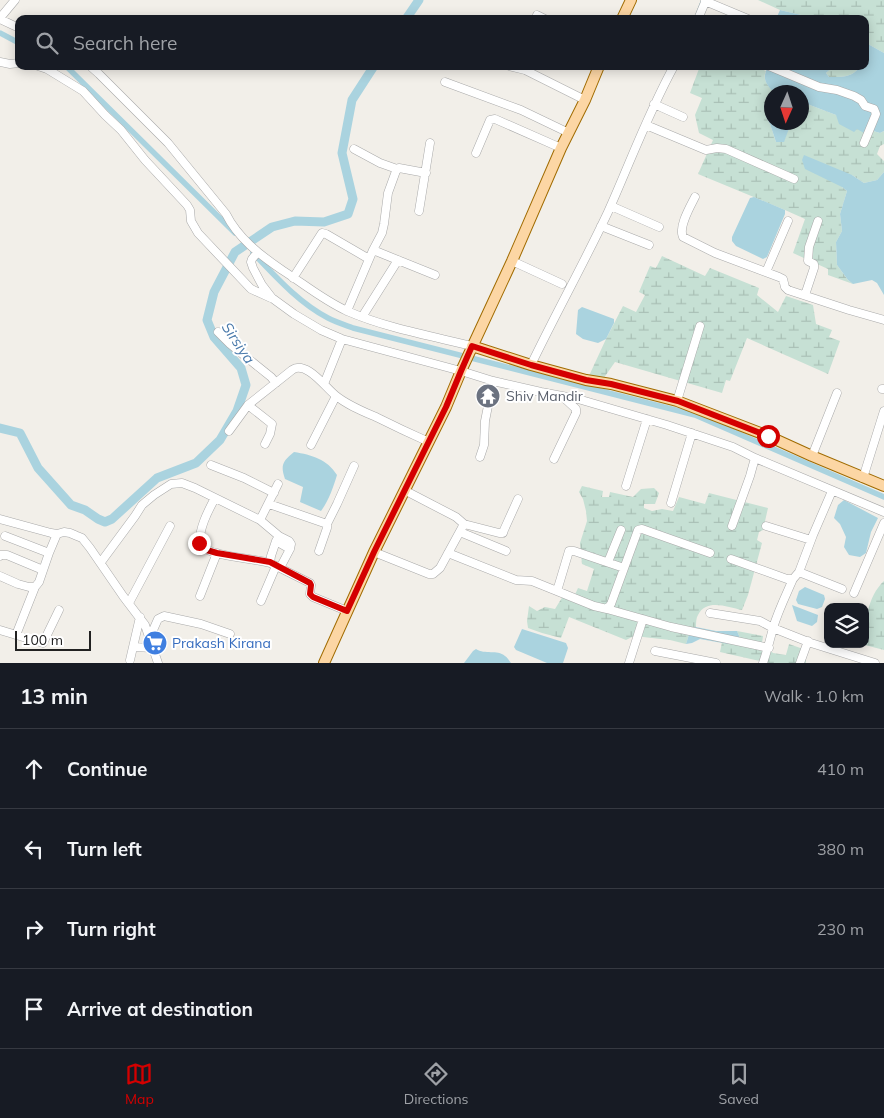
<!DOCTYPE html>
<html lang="en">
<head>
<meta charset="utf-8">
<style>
	:root { --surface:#171b24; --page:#20242c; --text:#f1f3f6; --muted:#9ea1a6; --line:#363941; --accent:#d40000 }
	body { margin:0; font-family:Mulish,sans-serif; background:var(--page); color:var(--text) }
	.controls { position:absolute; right:15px; bottom:15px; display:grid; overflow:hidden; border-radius:10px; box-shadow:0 2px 12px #0003 }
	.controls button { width:45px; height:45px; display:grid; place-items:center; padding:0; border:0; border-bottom:1px solid var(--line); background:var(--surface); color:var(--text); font:25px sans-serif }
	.compass { position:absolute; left:764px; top:85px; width:45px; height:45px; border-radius:50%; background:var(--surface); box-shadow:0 2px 12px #0003; rotate:183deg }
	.scale { position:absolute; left:15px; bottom:12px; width:76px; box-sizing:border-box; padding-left:5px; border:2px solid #222; border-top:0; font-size:14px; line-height:18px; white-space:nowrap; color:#222; -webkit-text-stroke:4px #fff; paint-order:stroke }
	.stop { position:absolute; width:15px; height:15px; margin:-11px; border:4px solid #d40000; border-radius:50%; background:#fff }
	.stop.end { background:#d40000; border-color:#fff; box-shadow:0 1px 5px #0008 }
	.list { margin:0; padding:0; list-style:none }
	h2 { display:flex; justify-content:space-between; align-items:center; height:65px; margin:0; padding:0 20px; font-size:21px }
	h2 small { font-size:16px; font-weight:400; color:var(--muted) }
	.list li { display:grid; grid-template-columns:32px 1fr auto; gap:15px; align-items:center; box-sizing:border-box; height:80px; padding:0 20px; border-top:1px solid var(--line) }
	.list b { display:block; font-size:19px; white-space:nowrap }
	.list em { font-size:16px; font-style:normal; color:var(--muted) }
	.icon { flex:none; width:28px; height:28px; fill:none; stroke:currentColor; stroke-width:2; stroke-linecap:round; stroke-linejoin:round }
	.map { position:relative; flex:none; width:884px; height:663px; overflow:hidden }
	.search { position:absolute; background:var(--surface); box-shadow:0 2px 12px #0003; left:15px; right:15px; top:15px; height:55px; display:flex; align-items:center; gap:12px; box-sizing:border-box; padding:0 18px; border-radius:10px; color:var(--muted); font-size:19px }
	.sheet { height:385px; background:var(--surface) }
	nav { display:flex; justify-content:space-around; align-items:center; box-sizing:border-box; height:70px; border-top:1px solid var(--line); background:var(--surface); font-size:14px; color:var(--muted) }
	nav a { display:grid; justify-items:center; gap:2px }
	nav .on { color:var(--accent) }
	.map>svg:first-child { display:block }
</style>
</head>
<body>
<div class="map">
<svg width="884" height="663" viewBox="0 0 884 663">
	<defs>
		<pattern id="wetland-marsh" width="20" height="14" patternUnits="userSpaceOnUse" patternTransform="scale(1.25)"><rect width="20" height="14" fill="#c6e0d4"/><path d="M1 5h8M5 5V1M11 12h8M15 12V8" fill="none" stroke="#aac0b6"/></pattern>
	</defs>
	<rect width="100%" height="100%" fill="#f2efe9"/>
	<!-- wetland -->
	<path fill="url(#wetland-marsh)" d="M 758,0 L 884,0 L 884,53 L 868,44 L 865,46 L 865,19 L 812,19 L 801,15 L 780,10 Z
		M 700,66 L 755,66 L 766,71 C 762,80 768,85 773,92 L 772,92 L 771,98 L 766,117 L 770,124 L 776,142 L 790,127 L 791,123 L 802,122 L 802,102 L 836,115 L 857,129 L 870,130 L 880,133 L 884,131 L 884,144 L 880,146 L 877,154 L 884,161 L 884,172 L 877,180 L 864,183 L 852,175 L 842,187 L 847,191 L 840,214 L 842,231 L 836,242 L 837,265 L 848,280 L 853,284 L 828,275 L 828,269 L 793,253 L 805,219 L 785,210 L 698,174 L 713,140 L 699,133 L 695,115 L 702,98 L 690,93 Z
		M 834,66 L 860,66 C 853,78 841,77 829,77 L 826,73 Z
		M 662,256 L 705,276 L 710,268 L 759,288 L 757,295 L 778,312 L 786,296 L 813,305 L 816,324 L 832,330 L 829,337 L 840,341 L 828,374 L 747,338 L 730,381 L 726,380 L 722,393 L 615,362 L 601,382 L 588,378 L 606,339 L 623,306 L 636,312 L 645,295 L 639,292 L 650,266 L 656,268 Z
		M 582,486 L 603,491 L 602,497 L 609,497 L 610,492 L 633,497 L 641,489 L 654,488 L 659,493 L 655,504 L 644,504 L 644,508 L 652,511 L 662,509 L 673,511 L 679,497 L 705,504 L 709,493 L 768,508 L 763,530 L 759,532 L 757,540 L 762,543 L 748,595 L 742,610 C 728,607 706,598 698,615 C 696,618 696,623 696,627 L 691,628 L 686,644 L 670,640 L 634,636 L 626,640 L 569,617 L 561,638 L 542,633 L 528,628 L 527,621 L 529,606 L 537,611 L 545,607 L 555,609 L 563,596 L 573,599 L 578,588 L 587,591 L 594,569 L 582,564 L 580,543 L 587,521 L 586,511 L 583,499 L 579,492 Z
		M 884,581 L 884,650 L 861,644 L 865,644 C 865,622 867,597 884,581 Z
		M 737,631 L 763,636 L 762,643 L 773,653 L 786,655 L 789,644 L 806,650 L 806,663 L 769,663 L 720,652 L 722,642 L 728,644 L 740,638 Z"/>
	<!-- water -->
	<path fill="#aad3df" d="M 780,10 L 801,15 L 812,19 L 776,19 Z
		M 868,44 L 884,53 L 884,131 L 880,133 L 870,130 L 864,133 L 857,129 L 854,132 L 839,124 L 836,115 L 802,102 L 802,92 L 773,92 C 765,82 762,79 768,66 L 834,66 L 826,73 L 829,77 C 841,77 853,78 860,66 L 865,66 L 865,46 Z
		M 771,98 L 772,122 L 791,123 L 784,142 L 776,142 L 770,124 L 766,117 Z
		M 804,155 L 852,175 L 864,183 L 877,180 L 884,172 L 884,295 L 877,283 L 872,280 L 853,284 L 848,280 L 837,265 L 836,242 L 842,231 L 840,214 L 847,191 L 842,187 L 805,169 L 802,160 Z
		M 754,197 L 785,210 L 785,214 L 767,257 L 763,259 L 736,246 L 732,241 L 732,237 L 750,198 Z
		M 582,307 L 614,319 L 614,323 L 606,339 L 598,343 L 583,339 L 576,334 L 578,310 Z
		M 294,452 C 312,455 327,459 337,475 C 333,488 329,500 321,511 L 300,502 L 303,487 L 285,479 C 280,465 283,461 294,452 Z
		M 844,500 L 878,518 L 871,532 L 866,553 L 860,557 L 849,555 L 844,547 L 846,537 L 840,524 L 834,518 L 838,505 Z
		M 805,587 L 824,595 L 825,599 L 822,607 L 817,609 L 798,604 L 796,600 L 799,591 Z
		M 792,605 L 818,615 L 817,622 L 812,626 L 797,621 Z
		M 696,627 L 716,631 L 737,631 L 740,638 L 728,644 L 700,639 L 692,643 L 686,644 L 691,628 Z
		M 522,629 L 566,643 L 568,648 L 563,663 L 547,663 L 516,650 L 514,647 Z
		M 476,649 C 485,655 497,649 505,656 C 508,658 509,661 511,663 L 464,663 L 473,651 Z"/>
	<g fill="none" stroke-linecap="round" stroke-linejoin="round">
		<!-- stream -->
		<path stroke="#aad3df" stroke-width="1" d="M 694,19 L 701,1"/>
		<!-- canal -->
		<path stroke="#aad3df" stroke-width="5.5" d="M 0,33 L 19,43
			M 66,66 L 235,233
			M 253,253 C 275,276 299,303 328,318 C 336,322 345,325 353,328 L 695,415 L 884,497"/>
		<!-- river -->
		<path stroke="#aad3df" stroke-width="9" d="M 406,19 L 419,0
			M 0,428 L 20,433 L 38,468 L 71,505 L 85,510 L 98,519 L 105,522 L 112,519 L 157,478 L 196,463 L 220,440 L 237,411 L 246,385 L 241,368 L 214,337 L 207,320 L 214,292 L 235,252 L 272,227 L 295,221 L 324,222 L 348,214 L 353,199 L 342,153 L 352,100 L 374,66"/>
		<defs>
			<path id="minor" d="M 705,1 L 748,19
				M 537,15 L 545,19
				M 0,18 L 15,0
				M 0,19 L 19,28
				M 698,19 L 706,0
				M 0,62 L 10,64 L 19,63
				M 38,66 L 47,69 L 83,91 L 105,115 L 121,130 L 145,160 L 187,205 L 190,210 L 191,221 L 198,233 L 251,289 L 271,298
				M 90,66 L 99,74 L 168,143 L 226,214 C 238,238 260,255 282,270 C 304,284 323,300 347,311 C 386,328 431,336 472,346
				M 509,66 L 525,70 L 585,100
				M 769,66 L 819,87 L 837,90 L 854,96 L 861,100 L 865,106 L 874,109 L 876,114 L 864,143
				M 445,82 L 521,110 L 569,133
				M 654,104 L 683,117
				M 646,125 L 706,150 L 717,148 L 726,149 L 794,179
				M 354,149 L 380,163 L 397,169
				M 476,153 L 490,120 L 495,119 L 561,148
				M 695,197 C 690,207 678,227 683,237 L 715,253 L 779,277 L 783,279 L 785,287 L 788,290 L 849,310 L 884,320
				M 611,206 L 659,227
				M 419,211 L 430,143
				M 601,226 L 649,245
				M 373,250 L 435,275
				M 257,253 L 252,259 L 251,262 L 253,268 L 262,285 L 272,298 L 294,314 L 321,330 L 342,339 L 461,371 L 493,381 L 541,392 L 578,399 L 667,425 L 733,447 L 755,458 L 884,512
				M 512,261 L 562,284
				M 766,272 L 788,221
				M 293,278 L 322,233 L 326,234 L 369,259
				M 805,295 L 814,268 L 814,264 L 808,261 L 809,247 L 818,221
				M 347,311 L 373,250 L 382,233 L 384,224 L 388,193 L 396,171 L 399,168 L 426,173
				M 362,317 L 398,260
				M 218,332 L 230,344 L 271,377 L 276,383
				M 531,365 C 556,313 584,263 608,212 C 630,163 648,113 674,66
				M 324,384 L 342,339
				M 882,389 L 884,389
				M 677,401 L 700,326
				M 248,405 L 272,424 L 270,434 L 265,444
				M 229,431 L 248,405 L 292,370 C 306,360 325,387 335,395 C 347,405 362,411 376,417 C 394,426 411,434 429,442
				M 311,445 L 336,396
				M 812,456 L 837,393
				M 480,457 L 484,445 L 485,421 L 493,381
				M 554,459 L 576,413 L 576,409 L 563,397
				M 211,465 L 244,478 L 274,493
				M 863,478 L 884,411
				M 626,486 L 647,419
				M 404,490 L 456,517 L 464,524 L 499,533 L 503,533 L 504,530 L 518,499
				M 215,498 C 208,511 198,530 200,545 C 211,557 253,558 270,563
				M 671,503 L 692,433
				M 269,504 L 327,524 L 327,528 L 319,551
				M 0,519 L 51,533 L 57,534
				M 260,520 L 278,484
				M 327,524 L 337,504 L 354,466
				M 732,526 L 750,476 L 755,458
				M 766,526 L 811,540
				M 460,532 L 506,551
				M 5,536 L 49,553
				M 279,536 L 289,541 L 291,544 L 290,549 L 280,568
				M 374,552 L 429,574 L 433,574 L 440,568 L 464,524
				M 448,553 L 516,580 L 532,581 L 594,606 L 607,609 L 611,604 L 638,530 L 642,529 L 710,553
				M 0,556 L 1,555 L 7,555 L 43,570
				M 731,559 L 787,579 L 793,579 L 799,572 L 813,535 L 832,491
				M 101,562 L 135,516 L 142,505 L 154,495 L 171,484 L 182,483 L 195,488 L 260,520 L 279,536 L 276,541 L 290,549
				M 608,562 L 621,530
				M 276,566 L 310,583 L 311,585 L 310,594 L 313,597 L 347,611
				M 799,572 L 842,589
				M 0,576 L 18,584 L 29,587 L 35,587 L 39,582 L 49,553 L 57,534 L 64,532 L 70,533 L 77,536 L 82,538 L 90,548 L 123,596 L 145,625 L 158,663
				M 557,591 L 569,551 L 574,551 L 624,568
				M 854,593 L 884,523
				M 200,596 L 217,553
				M 261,601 L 276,566 L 270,563 L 271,556 L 276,541
				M 129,603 L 170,526
				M 607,609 L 671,627 L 769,648
				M 710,613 L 760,621 L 773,628 L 811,643 L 875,663
				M 0,630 L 43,643 L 59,610
				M 16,635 L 35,587
				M 150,637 L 158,619 L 164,616 L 201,624 L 230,634
				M 133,647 L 154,648
				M 655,651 L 716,663
				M 130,660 L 140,617
				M 629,663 L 643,619
				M 763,663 C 767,651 770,640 773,628 C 778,611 786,595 793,579
				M 800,663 L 808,641"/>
			<path id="major" d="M 622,19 L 631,0
				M 472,346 L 531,365 L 586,380 L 611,384 L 677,401 L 768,436 L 812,456 L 884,486
				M 324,663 L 374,552 L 446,407 L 461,371 L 512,261 L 561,148 L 585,100 L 599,66"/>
		</defs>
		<!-- minor casing -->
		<use href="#minor" stroke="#a9a9a9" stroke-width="9"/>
		<!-- major casing -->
		<use href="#major" stroke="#a06b00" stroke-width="12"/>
		<!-- minor -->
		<use href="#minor" stroke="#fff" stroke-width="8"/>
		<!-- major -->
		<use href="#major" stroke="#fcd6a4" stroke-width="10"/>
	</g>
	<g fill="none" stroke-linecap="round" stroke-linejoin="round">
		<!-- route -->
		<path stroke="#d40000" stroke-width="6" d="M 199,543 L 200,545 L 203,549 L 217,553 L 270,562 L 310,583 L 311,585 L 310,594 L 313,597 L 347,611 L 374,552 L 446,407 L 461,371 L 472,346 L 531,365 L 586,380 L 611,384 L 678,401 L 768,436"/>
	</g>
	<!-- icons -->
	<defs>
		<symbol id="temple-disc" viewBox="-11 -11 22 22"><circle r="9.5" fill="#6b7280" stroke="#fff"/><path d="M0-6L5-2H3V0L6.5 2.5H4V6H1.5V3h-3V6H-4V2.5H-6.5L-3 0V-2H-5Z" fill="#fff"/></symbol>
		<symbol id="supermarket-disc" viewBox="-11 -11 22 22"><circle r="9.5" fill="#3f7fe0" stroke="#fff"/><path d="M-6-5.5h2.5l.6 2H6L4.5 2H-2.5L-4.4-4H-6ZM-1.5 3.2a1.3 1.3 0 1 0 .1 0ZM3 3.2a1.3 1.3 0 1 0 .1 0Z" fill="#fff"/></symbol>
	</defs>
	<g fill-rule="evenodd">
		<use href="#temple-disc" x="474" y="382" width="28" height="28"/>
		<use href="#supermarket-disc" x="141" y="629" width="28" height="28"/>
	</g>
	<g text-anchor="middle" stroke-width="4" stroke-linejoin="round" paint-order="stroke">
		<!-- worship labels -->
		<g font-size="14" fill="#5b616d" stroke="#fff" text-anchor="start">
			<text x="506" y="401">Shiv Mandir</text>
		</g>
		<!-- shop labels -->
		<g font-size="14" fill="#366cbe" stroke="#fff" text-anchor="start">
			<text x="172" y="648">Prakash Kirana</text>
		</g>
		<!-- water labels -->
		<g font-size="15" font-style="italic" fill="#4a7aab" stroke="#fff">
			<text transform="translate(238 343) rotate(56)" y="5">Sirsiya</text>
		</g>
	</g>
</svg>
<div class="controls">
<button><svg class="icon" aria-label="layers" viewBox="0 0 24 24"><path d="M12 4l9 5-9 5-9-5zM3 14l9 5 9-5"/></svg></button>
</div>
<svg class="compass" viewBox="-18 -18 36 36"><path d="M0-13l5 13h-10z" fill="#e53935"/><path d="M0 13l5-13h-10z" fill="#9ea1a6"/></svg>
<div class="scale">100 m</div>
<div class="stop" style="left:768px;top:436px"></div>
<div class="stop end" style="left:199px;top:543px"></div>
<div class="search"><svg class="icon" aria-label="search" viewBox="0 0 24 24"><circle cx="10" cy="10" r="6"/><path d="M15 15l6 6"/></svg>Search here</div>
</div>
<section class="sheet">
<h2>13 min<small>Walk · 1.0 km</small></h2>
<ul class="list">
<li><svg class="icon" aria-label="ahead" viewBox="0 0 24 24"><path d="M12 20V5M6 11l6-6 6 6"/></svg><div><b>Continue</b></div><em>410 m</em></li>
<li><svg class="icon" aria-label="left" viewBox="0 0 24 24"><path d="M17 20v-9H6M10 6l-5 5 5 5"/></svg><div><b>Turn left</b></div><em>380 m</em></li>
<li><svg class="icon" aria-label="right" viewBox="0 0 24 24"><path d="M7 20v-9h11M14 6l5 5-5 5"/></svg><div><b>Turn right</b></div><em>230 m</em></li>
<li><svg class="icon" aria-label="arrive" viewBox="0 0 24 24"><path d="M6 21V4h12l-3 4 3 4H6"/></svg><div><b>Arrive at destination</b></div></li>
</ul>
</section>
<nav>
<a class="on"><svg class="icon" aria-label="map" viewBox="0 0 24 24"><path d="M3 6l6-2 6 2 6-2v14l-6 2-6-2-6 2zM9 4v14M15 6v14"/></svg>Map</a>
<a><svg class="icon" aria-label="directions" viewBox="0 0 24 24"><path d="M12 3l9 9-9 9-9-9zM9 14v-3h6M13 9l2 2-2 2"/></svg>Directions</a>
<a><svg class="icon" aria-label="saved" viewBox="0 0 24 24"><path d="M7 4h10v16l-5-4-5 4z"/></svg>Saved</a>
</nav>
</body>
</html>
